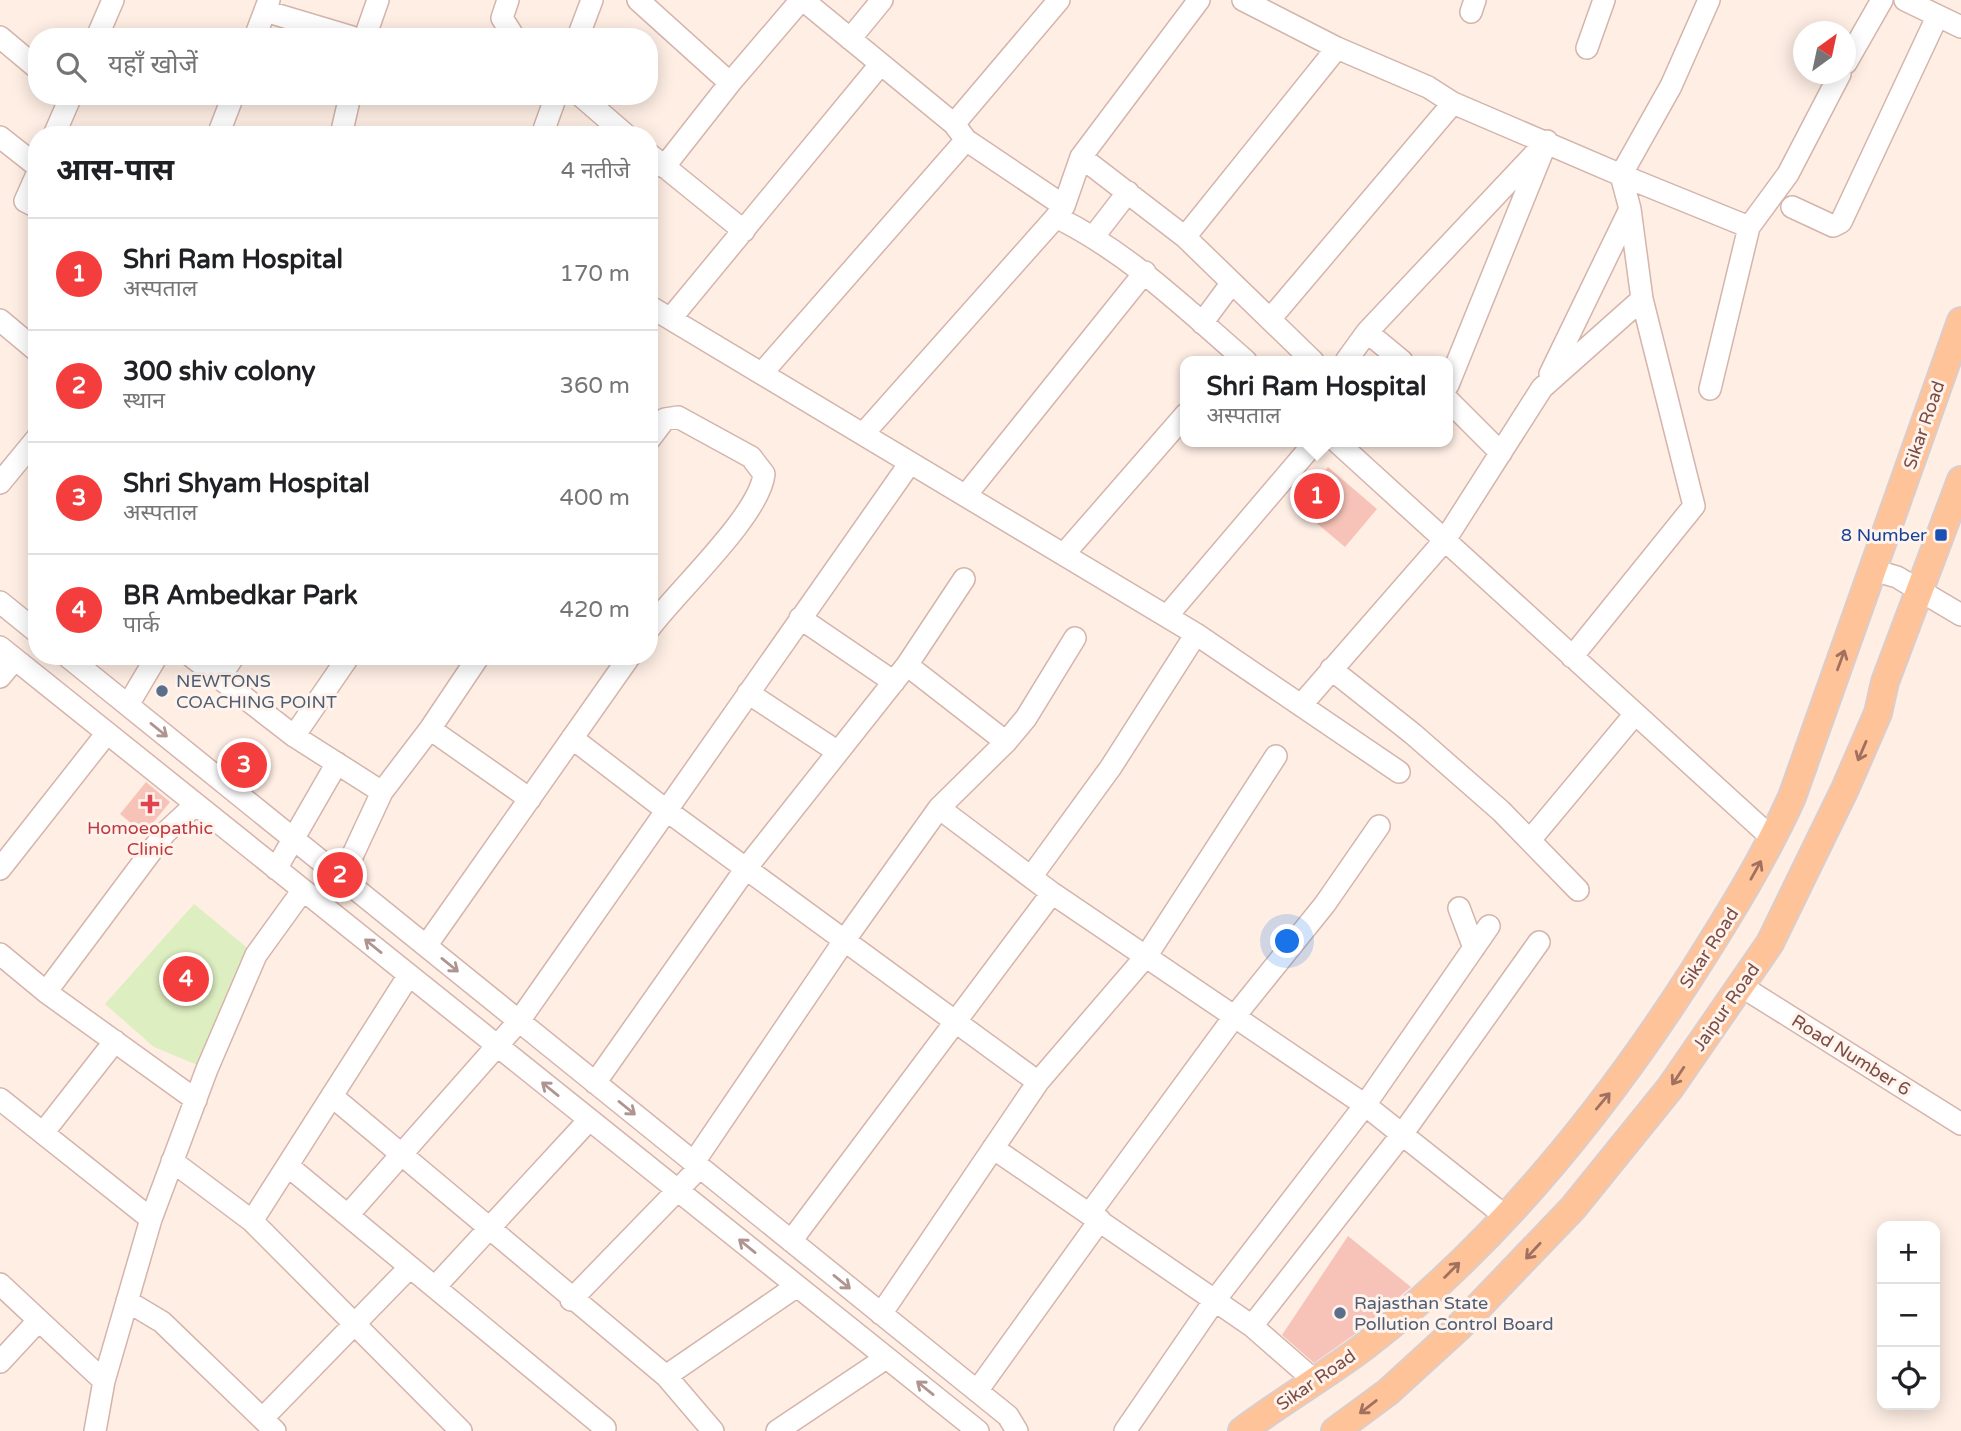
<!DOCTYPE html>
<html lang="hi">
<head>
<meta charset="utf-8">
<style>
	:root { --surface:#fff; --page:#f6f6f6; --text:#202124; --muted:#757577; --line:#e0e0e0; --accent:#f43d3d }
	body { margin:0; font-family:"Varela Round","Noto Sans Devanagari",sans-serif; background:var(--page); color:var(--text) }
	.controls { position:absolute; right:21px; bottom:21px; display:grid; overflow:hidden; border-radius:14px; box-shadow:0 4px 18px #0003 }
	.controls button { width:63px; height:63px; display:grid; place-items:center; padding:0; border:0; border-bottom:2px solid var(--line); background:var(--surface); color:var(--text); font:35px sans-serif }
	.compass { position:absolute; left:1793px; top:21px; width:63px; height:63px; border-radius:50%; background:var(--surface); box-shadow:0 4px 18px #0003; rotate:33deg }
	.you { position:absolute; left:1288px; top:942px; width:24px; height:24px; margin:-18px; border:5px solid #fff; border-radius:50%; background:#1a73e8; box-shadow:0 0 0 10px #1a73e833 }
	.badge { display:grid; place-items:center; width:46px; height:46px; border-radius:50%; background:var(--accent); color:#fff; font-size:23px; font-weight:700 }
	.pin { position:absolute; translate:-50% -50%; border:4px solid #fff; box-shadow:0 2px 7px #0006 }
	.popup { position:absolute; left:1180px; top:356px; width:273px; height:91px; box-sizing:border-box; display:grid; place-content:center; border-radius:14px; background:var(--surface); filter:drop-shadow(0 2px 5px #0005); font-size:23px; white-space:nowrap; color:var(--muted) }
	.popup b { font-size:26px; color:var(--text) }
	.popup::after { content:''; position:absolute; left:50%; top:100%; margin-left:-14px; border:14px solid transparent; border-top-color:var(--surface) }
	.list { margin:0; padding:0; list-style:none }
	h2 { display:flex; justify-content:space-between; align-items:center; height:91px; margin:0; padding:0 28px; font-size:30px }
	h2 small { font-size:23px; font-weight:400; color:var(--muted) }
	.list li { display:grid; grid-template-columns:46px 1fr auto; gap:21px; align-items:center; box-sizing:border-box; height:112px; padding:0 28px; border-top:2px solid var(--line) }
	.list b { display:block; font-size:26px; white-space:nowrap }
	.list p { margin:0; font-size:23px; white-space:nowrap; color:var(--muted) }
	.list em { font-size:23px; font-style:normal; color:var(--muted) }
	.icon { flex:none; width:38px; height:38px; fill:none; stroke:currentColor; stroke-width:2; stroke-linecap:round; stroke-linejoin:round }
	.map { position:relative; flex:none; width:1961px; height:1431px; overflow:hidden }
	.search { position:absolute; background:var(--surface); box-shadow:0 4px 18px #0003; left:28px; top:28px; width:630px; height:77px; display:flex; align-items:center; gap:18px; box-sizing:border-box; padding:0 24px; border-radius:28px; color:var(--muted); font-size:26px }
	.panel { position:absolute; background:var(--surface); box-shadow:0 4px 18px #0003; left:28px; top:126px; width:630px; height:539px; border-radius:28px }
	.map>svg:first-child { display:block }
</style>
</head>
<body>
<div class="map">
<svg width="1961" height="1431" viewBox="0 0 1961 1431">
	<rect width="100%" height="100%" fill="#feeee4"/>
	<!-- green -->
	<path fill="#ddeec0" d="M 194,904 L 256,955 L 207,1069 L 154,1047 L 105,1004 Z"/>
	<!-- building -->
	<path fill="#f7c3b8" d="M 1328,467 L 1377,509 L 1345,547 L 1307,515 L 1312,509 L 1301,499 Z
		M 146,782 L 170,802 L 144,834 L 120,814 Z
		M 1348,1236 L 1411,1287 L 1355,1334 L 1314,1363 L 1282,1335 Z"/>
	<g fill="none" stroke-linecap="round" stroke-linejoin="round">
		<defs>
			<path id="minor" d="M 508,0 L 502,18 L 514,37
				M 638,0 L 730,83
				M 803,0 L 954,124 L 966,140 L 1064,206 L 1056,217 C 1129,253 1185,308 1246,361
				M 1243,0 L 1337,48 L 1428,87 L 1453,103 L 1621,175 L 1630,209 L 1642,299 L 1694,506 L 1572,657
				M 1709,0 L 1671,86 L 1621,175 L 1749,227
				M 1905,0 L 1961,27
				M 265,11 L 352,37
				M 1471,12 L 1475,0
				M 0,37 L 37,68
				M 97,37 L 113,0
				M 255,37 L 269,0
				M 365,37 L 378,0
				M 578,37 L 592,0
				M 850,39 L 882,0
				M 1587,48 L 1604,0
				M 1846,63 L 1882,0
				M 581,96 L 626,135
				M 954,124 L 1059,0
				M 54,135 L 71,96
				M 218,135 L 233,96
				M 341,135 L 350,96
				M 542,135 L 556,96
				M 0,137 L 37,166
				M 649,154 L 744,231
				M 1081,157 L 1185,237 L 1313,361
				M 664,167 L 730,83 L 801,0
				M 37,174 L 25,201 L 37,207
				M 1064,206 L 1081,157 L 1199,0
				M 1792,207 L 1833,226 L 1841,222 L 1937,17
				M 1094,236 L 1128,192
				M 1185,237 L 1337,48
				M 649,306 L 1196,634 L 1399,772
				M 671,318 L 879,66
				M 1271,318 L 1453,103
				M 0,320 L 37,351
				M 1202,323 L 1231,284
				M 1367,332 L 1402,361
				M 1346,361 L 1367,332 L 1547,141
				M 762,373 L 966,140
				M 1550,374 L 1630,209
				M 1448,385 L 1542,153
				M 1710,389 L 1749,227 L 1788,174 L 1840,74
				M 1448,400 L 1501,453
				M 864,433 L 1056,217
				M 649,440 L 665,419 L 678,417 L 751,457 L 764,474 C 760,515 676,592 649,629
				M 1337,442 L 1773,839
				M 0,483 L 37,438
				M 966,495 L 1145,272
				M 1064,554 L 1186,414
				M 1873,570 L 1897,577 L 1961,615
				M 0,602 L 37,632
				M 1167,616 L 1315,442
				M 800,618 L 894,682
				M 0,647 L 978,1431
				M 67,656 L 1008,1416 L 1017,1431
				M 191,656 L 294,736 L 382,792
				M 907,665 L 1006,742
				M 1331,669 L 1413,734 L 1501,811 L 1578,890
				M 0,677 L 15,659
				M 219,678 L 234,656
				M 748,693 L 838,752
				M 1302,704 L 1445,540 L 1542,388 L 1642,299
				M 128,705 L 157,656
				M 430,729 L 530,799
				M 294,736 L 349,656
				M 572,738 L 666,810 L 1038,1082
				M 939,808 L 1052,893 L 1365,1105 L 1505,1216
				M 1530,840 L 1635,714
				M 0,869 L 107,733
				M 276,869 L 337,763
				M 1031,877 L 1111,767 L 1196,634
				M 342,878 L 382,792 L 430,729 L 479,656
				M 1459,908 L 1474,948
				M 426,946 L 630,656
				M 0,954 L 46,992 L 196,1100
				M 1741,986 L 1961,1124
				M 46,992 L 165,833 L 196,804
				M 595,1083 L 747,867 L 907,665 L 964,579
				M 333,1097 L 666,1376 L 713,1431
				M 0,1099 L 151,1219
				M 43,1133 L 115,1041
				M 993,1148 L 1252,1326 L 1315,1381
				M 172,1161 L 252,1221 L 461,1431
				M 694,1162 L 844,941 L 939,808 L 1006,742 L 1026,718 L 1075,638
				M 288,1166 L 605,1428
				M 1090,1213 L 1234,1017 L 1325,904 L 1379,826
				M 348,1215 L 519,1021 L 910,463
				M 252,1221 L 409,975
				M 791,1241 L 1052,893
				M 0,1284 L 104,1381
				M 435,1287 L 589,1120
				M 571,1300 L 700,1167
				M 127,1301 L 162,1322 L 275,1431
				M 881,1314 L 1038,1082 L 1147,955 L 1276,756
				M 1252,1326 L 1403,1133 L 1539,942
				M 0,1362 L 38,1321
				M 666,1376 L 797,1286
				M 977,1391 L 1100,1220
				M 263,1418 L 410,1267
				M 95,1431 L 104,1381 L 151,1219 L 207,1069 L 256,955 L 303,890
				M 777,1431 L 886,1358
				M 1125,1431 L 1215,1300 L 1365,1105 L 1489,926"/>
			<path id="major" d="M 1242,1431 C 1282,1401 1325,1376 1365,1346 C 1496,1245 1604,1111 1693,972 C 1729,915 1764,859 1792,797 L 1961,321
				M 1335,1431 L 1388,1392 L 1458,1328 L 1573,1208 L 1670,1088 L 1770,943 L 1845,789 L 1878,713 L 1885,682 L 1961,480"/>
		</defs>
		<!-- minor casing -->
		<use href="#minor" stroke="#d4b4ab" stroke-width="24"/>
		<!-- major casing -->
		<use href="#major" stroke="#dacdcb" stroke-width="30"/>
		<!-- minor -->
		<use href="#minor" stroke="#fff" stroke-width="21"/>
		<!-- major -->
		<use href="#major" stroke="#ffc39a" stroke-width="26"/>
	</g>
	<!-- one-way arrows -->
	<defs><path id="oneway-shaft" d="M-6 0H5M1.5-3L5.5 0L1.5 3" fill="none" stroke-width="1.6" stroke-linecap="round" stroke-linejoin="round" transform="scale(1.75)"/></defs>
	<g stroke="#a2705f">
		<use href="#oneway-shaft" transform="translate(1841 660) rotate(-70)"/>
		<use href="#oneway-shaft" transform="translate(1862 751) rotate(113)"/>
		<use href="#oneway-shaft" transform="translate(1756 870) rotate(-61)"/>
		<use href="#oneway-shaft" transform="translate(1678 1076) rotate(124)"/>
		<use href="#oneway-shaft" transform="translate(1603 1101) rotate(-50)"/>
		<use href="#oneway-shaft" transform="translate(1533 1251) rotate(133)"/>
		<use href="#oneway-shaft" transform="translate(1452 1270) rotate(-45)"/>
		<use href="#oneway-shaft" transform="translate(1368 1407) rotate(142)"/>
	</g>
	<g stroke="#af9490">
		<use href="#oneway-shaft" transform="translate(159 730) rotate(39)"/>
		<use href="#oneway-shaft" transform="translate(373 946) rotate(-141)"/>
		<use href="#oneway-shaft" transform="translate(450 965) rotate(39)"/>
		<use href="#oneway-shaft" transform="translate(550 1089) rotate(-141)"/>
		<use href="#oneway-shaft" transform="translate(627 1108) rotate(39)"/>
		<use href="#oneway-shaft" transform="translate(747 1246) rotate(-141)"/>
		<use href="#oneway-shaft" transform="translate(842 1282) rotate(39)"/>
		<use href="#oneway-shaft" transform="translate(925 1388) rotate(-141)"/>
	</g>
	<!-- markers -->
	<rect fill="#1a4fb4" stroke="#fff3ec" stroke-width="2.5" x="1934" y="528" width="14" height="14" rx="3.5"/>
	<g fill="#5c6f8a" stroke="#fff3ec" stroke-width="2.5">
		<circle cx="162" cy="691" r="7"/>
		<circle cx="1340" cy="1313" r="7"/>
	</g>
	<path fill="#e0444e" stroke="#fff3ec" stroke-width="2.5" d="M146.5 793.5h7v7h7v7h-7v7h-7v-7h-7v-7h7z"/>
	<g text-anchor="middle" stroke-width="6" stroke-linejoin="round" paint-order="stroke">
		<!-- street labels -->
		<g font-size="18" fill="#7a4d46" stroke="#fff3ec">
			<text transform="translate(1924 425) rotate(-71)" y="6">Sikar Road</text>
			<text transform="translate(1709 948) rotate(-57)" y="6">Sikar Road</text>
			<text transform="translate(1726 1007) rotate(-55)" y="6">Jaipur Road</text>
			<text transform="translate(1851 1055) rotate(32)" y="6">Road Number 6</text>
			<text transform="translate(1316 1380) rotate(-35)" y="6">Sikar Road</text>
		</g>
		<!-- transit labels -->
		<g font-size="18" fill="#164399" stroke="#fff3ec" text-anchor="end">
			<text x="1927" y="541">8 Number</text>
		</g>
		<!-- service labels -->
		<g font-size="18" fill="#4e5e75" stroke="#fff3ec" text-anchor="start">
			<text x="176" y="687">NEWTONS<tspan x="176" dy="21">COACHING POINT</tspan></text>
			<text x="1354" y="1309">Rajasthan State<tspan x="1354" dy="21">Pollution Control Board</tspan></text>
		</g>
		<!-- health labels -->
		<g font-size="18" fill="#be3a42" stroke="#fff3ec">
			<text x="150" y="834">Homoeopathic<tspan x="150" dy="21">Clinic</tspan></text>
		</g>
	</g>
</svg>
<div class="controls">
<button>+</button>
<button>−</button>
<button><svg class="icon" aria-label="locate" viewBox="0 0 24 24"><circle cx="12" cy="12" r="6"/><path d="M12 2v4M12 18v4M2 12h4M18 12h4"/></svg></button>
</div>
<svg class="compass" viewBox="-18 -18 36 36"><path d="M0-13l5 13h-10z" fill="#e53935"/><path d="M0 13l5-13h-10z" fill="#757577"/></svg>
<div class="you"></div>
<div class="pin badge" style="left:1317px;top:496px">1</div>
<div class="popup"><b>Shri Ram Hospital</b>अस्पताल</div>
<div class="pin badge" style="left:340px;top:875px">2</div>
<div class="pin badge" style="left:244px;top:765px">3</div>
<div class="pin badge" style="left:186px;top:979px">4</div>
<div class="search"><svg class="icon" aria-label="search" viewBox="0 0 24 24"><circle cx="10" cy="10" r="6"/><path d="M15 15l6 6"/></svg>यहाँ खोजें</div>
<section class="panel">
<h2>आस-पास<small>4 नतीजे</small></h2>
<ul class="list">
<li><span class="badge">1</span><div><b>Shri Ram Hospital</b><p>अस्पताल</p></div><em>170 m</em></li>
<li><span class="badge">2</span><div><b>300 shiv colony</b><p>स्थान</p></div><em>360 m</em></li>
<li><span class="badge">3</span><div><b>Shri Shyam Hospital</b><p>अस्पताल</p></div><em>400 m</em></li>
<li><span class="badge">4</span><div><b>BR Ambedkar Park</b><p>पार्क</p></div><em>420 m</em></li>
</ul>
</section>
</div>
</body>
</html>
